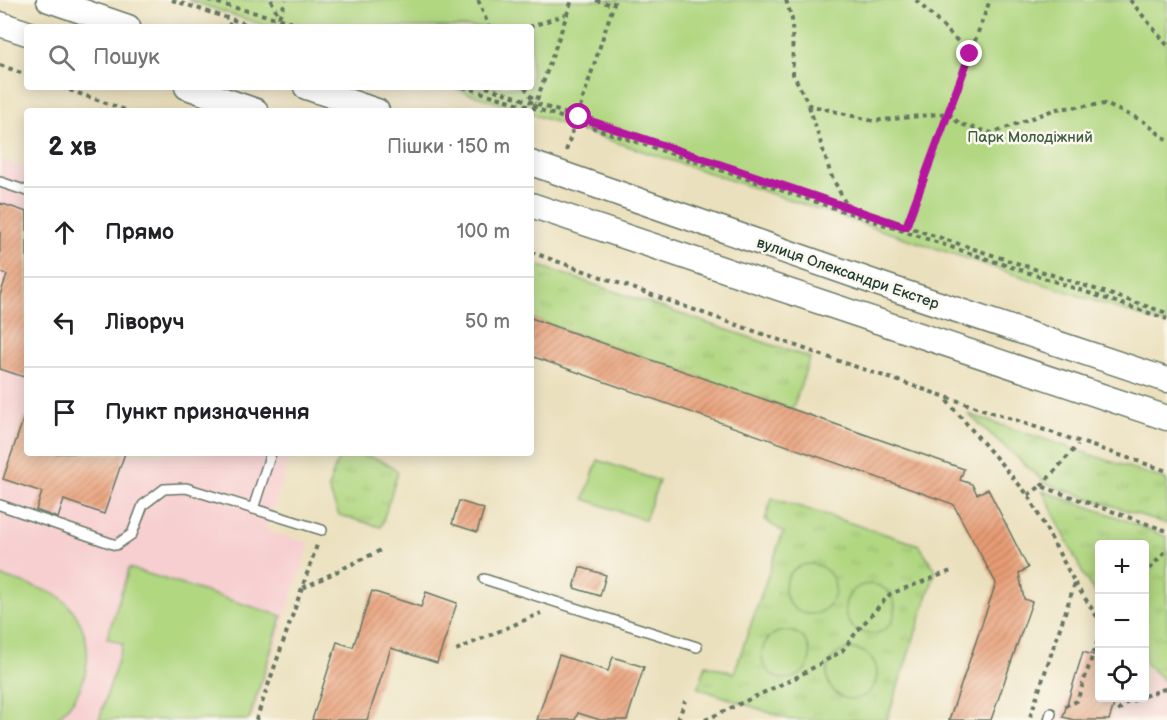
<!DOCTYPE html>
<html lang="uk">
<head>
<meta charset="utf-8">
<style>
	:root { --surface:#fff; --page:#f2f2f2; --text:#202124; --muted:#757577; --line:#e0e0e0 }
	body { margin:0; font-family:"Balsamiq Sans",sans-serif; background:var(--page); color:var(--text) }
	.controls { position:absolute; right:18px; bottom:18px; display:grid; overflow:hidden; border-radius:6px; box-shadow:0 3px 15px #0003 }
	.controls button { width:54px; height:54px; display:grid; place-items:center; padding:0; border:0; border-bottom:2px solid var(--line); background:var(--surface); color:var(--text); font:30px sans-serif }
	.stop { position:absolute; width:18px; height:18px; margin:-14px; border:4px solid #b5179e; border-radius:50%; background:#fff }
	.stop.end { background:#b5179e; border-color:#fff; box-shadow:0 2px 6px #0008 }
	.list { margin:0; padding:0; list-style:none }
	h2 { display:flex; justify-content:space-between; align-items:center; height:78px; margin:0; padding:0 24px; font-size:26px }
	h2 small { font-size:20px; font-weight:400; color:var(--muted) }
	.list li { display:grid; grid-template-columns:39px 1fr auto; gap:18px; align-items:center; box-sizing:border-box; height:90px; padding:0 24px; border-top:2px solid var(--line) }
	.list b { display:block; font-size:22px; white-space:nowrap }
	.list em { font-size:20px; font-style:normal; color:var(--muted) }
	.icon { flex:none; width:33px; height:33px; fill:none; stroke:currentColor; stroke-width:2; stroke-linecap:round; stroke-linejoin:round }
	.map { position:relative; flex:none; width:1167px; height:720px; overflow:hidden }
	.search { position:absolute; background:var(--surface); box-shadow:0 3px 15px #0003; left:24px; top:24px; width:510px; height:66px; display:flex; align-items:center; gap:15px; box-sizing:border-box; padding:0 21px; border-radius:6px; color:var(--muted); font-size:22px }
	.panel { position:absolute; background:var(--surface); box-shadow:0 3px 15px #0003; left:24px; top:108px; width:510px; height:348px; border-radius:6px }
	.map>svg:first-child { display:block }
</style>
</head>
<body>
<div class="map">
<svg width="1167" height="720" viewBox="0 0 1167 720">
	<defs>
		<pattern id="grass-tufts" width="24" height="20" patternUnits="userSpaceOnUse" patternTransform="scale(1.5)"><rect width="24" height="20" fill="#b1d781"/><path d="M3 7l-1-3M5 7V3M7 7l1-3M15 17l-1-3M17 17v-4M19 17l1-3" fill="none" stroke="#98b970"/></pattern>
		<pattern id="building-hatch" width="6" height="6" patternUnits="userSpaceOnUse" patternTransform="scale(1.5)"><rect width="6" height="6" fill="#e89c74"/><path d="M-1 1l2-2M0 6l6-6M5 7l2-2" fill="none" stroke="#bb8060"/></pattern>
	</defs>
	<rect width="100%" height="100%" fill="#fbf7ec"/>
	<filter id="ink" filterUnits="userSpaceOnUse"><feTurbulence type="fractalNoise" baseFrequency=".0167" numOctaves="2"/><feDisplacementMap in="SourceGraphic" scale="12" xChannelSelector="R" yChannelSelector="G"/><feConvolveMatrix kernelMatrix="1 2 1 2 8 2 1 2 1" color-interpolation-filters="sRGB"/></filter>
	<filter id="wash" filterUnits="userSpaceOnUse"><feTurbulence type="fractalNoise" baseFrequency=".008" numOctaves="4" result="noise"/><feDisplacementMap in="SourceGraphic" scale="24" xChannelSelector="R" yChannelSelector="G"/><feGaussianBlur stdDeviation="1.35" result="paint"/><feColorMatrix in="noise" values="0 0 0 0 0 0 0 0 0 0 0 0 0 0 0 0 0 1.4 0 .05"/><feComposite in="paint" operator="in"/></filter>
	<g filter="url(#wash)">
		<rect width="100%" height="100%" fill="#ebe0bd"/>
		<!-- built -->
		<path fill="#f7cfd0" d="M 0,159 L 27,169 L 27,453 L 292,453 L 266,530 L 310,543 L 251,720 L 0,720 Z
			M 1081,648 L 1099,655 L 1100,698 L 1144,698 L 1145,670 L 1167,677 L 1167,720 L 1058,720 Z"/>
		<!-- grass -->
		<path fill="url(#grass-tufts)" stroke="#688a5a" stroke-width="1.5" d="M 531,263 L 810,358 L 794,405 L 791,409 L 531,318 Z
			M 968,414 L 1167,480 L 1167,524 L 1047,484 Z
			M 340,453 C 359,453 385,458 398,472 L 381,527 L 339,515 L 328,488 Z
			M 1043,491 L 1117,517 L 1167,537 L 1167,683 L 1145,663 L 1144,544 L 1100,544 L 1099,598 L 1085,578 Z
			M 772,498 L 919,545 L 936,570 L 887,720 L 791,720 L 698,688 L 706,665 L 734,673 L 783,532 L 765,520 Z"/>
		<!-- park -->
		<path fill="#b1d781" stroke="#688a5a" stroke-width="1.5" d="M 188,0 L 1167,0 L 1167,325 L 531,114 L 531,111 L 522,111 L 450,87 L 531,87 L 531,27 L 269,27 Z
			M 598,460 L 659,481 L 645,520 L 584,499 Z
			M785 589a25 25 0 1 1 50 0a25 25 0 1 1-50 0Z
			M 129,568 L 282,616 L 249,720 L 99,720 L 123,644 L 107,638 Z
			M 0,576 C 15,581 51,590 61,598 C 100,631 94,691 54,720 L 0,720 Z
			M845 609a25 25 0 1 1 50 0a25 25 0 1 1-50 0Z
			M762 655a24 24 0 1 1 48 0a24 24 0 1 1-48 0Z
			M827 674a25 25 0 1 1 50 0a25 25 0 1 1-50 0Z"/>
		<g id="blocks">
			<!-- building -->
			<path fill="url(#building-hatch)" d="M 0,203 L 27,212 L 27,378 L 0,369 L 0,295 L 7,275 L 0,272 Z
				M 531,318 L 964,469 L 960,480 L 972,484 L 977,494 L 988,489 L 1028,568 L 1019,573 L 1024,599 L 1032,602 L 991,720 L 949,720 L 996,583 L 953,504 L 531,356 Z
				M 24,417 L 27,417 L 27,453 L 125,453 L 104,514 L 64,500 L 58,518 L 36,510 L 42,492 L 3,479 Z
				M 459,501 L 484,509 L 477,532 L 452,524 Z
				M 580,567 L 606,575 L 600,596 L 574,588 Z
				M 372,591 L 421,607 L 426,592 L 457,603 L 437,663 L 391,648 L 367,720 L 312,720 L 337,642 L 353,647 Z
				M 1083,652 L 1100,657 L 1100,698 L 1116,698 L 1109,720 L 1074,720 L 1063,717 Z
				M 559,655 L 608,671 L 613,657 L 644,667 L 627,720 L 600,720 L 578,713 L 575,720 L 537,720 Z"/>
		</g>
	</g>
	<g filter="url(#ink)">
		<use href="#blocks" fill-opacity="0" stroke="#667664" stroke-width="1.5"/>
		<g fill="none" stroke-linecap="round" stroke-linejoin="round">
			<defs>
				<path id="service" d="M 0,182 L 27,191
					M 0,505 L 116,545 L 132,534 L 143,505 L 164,489 L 186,488 L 322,530
					M 253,509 L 271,453
					M 484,579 L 697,647
					M 1049,720 L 1051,713"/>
				<path id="tertiary" d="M 49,0 L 128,27
					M 0,24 L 27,33
					M 187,87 L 256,111
					M 306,87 L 377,111
					M 531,163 L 885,286 L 1167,380
					M 531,205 L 1167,418"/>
			</defs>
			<!-- service casing -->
			<use href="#service" stroke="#667664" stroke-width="12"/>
			<!-- tertiary casing -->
			<use href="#tertiary" stroke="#667664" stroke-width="27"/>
			<!-- path -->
			<path stroke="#667664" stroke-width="4" stroke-dasharray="4.5 4.5" stroke-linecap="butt" d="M 172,0 L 255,27
				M 209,0 C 241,11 275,16 308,27
				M 271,0 L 279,17
				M 478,0 L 489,27
				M 596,0 L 613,5
				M 786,0 L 792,19 L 793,74 L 809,105 L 873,121 L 948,113 L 960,124 L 992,133 L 1056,109 L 1105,104 L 1143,121 L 1167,140
				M 916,0 L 971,54
				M 1130,0 L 1167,45
				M 279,17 L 286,0
				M 229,27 L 231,20
				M 529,27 L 565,15
				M 0,65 L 27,75
				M 61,87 L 128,111
				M 463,87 L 534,108 L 1167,319
				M 486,87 L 1167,313
				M 525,87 L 535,103
				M 809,106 L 831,175 L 848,208
				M 531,117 L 572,0
				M 566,151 L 615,0
				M 906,227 L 990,0
				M 531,252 L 833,359 L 1167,471
				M 947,401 L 1028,495 L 1075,583 L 1029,720
				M 1041,486 L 1078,445
				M 1028,495 L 1041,486 L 1167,531
				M 1144,576 L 1167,549
				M 1075,583 L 1100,621
				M 303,588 L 383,549
				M 456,650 L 541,613
				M 1144,696 L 1167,688
				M 1065,706 L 1077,701 L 1100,634
				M 1118,711 L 1126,703 L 1141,698
				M 256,720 L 317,545
				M 678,720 L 685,701
				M 705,720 L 797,677 L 842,651 L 858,630 L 890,594 L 951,571"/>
			<!-- service -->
			<use href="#service" stroke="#fff" stroke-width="9"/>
			<!-- tertiary -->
			<use href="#tertiary" stroke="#fff" stroke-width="24"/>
		</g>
	</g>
	<g fill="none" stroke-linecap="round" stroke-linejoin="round" filter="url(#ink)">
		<!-- route -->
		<path stroke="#b5179e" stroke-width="8" d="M 579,117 L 906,227 L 970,54"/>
	</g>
	<g text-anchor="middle" stroke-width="5" stroke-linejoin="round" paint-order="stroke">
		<!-- park labels -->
		<g font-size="15" fill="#3c5c43" stroke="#fbf7ec">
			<text x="1030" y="142">Парк Молодіжний</text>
		</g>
		<!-- street labels -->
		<g font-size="15" fill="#1f3d34" stroke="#fbf7ec">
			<text transform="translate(848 273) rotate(19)" y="5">вулиця Олександри Екстер</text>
		</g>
	</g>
</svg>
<div class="controls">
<button>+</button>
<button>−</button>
<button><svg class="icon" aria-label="locate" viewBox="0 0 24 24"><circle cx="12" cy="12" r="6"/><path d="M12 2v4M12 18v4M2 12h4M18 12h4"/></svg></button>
</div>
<div class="stop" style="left:579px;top:117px"></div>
<div class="stop end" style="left:970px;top:54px"></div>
<div class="search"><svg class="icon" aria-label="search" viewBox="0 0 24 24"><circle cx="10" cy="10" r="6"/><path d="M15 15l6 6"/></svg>Пошук</div>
<section class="panel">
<h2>2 хв<small>Пішки · 150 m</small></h2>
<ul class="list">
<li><svg class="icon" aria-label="ahead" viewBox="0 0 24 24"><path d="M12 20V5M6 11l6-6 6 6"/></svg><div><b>Прямо</b></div><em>100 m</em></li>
<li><svg class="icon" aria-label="left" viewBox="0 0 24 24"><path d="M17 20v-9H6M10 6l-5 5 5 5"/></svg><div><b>Ліворуч</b></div><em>50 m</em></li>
<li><svg class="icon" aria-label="arrive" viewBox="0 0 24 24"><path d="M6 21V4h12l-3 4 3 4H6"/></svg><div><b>Пункт призначення</b></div></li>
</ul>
</section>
</div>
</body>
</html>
